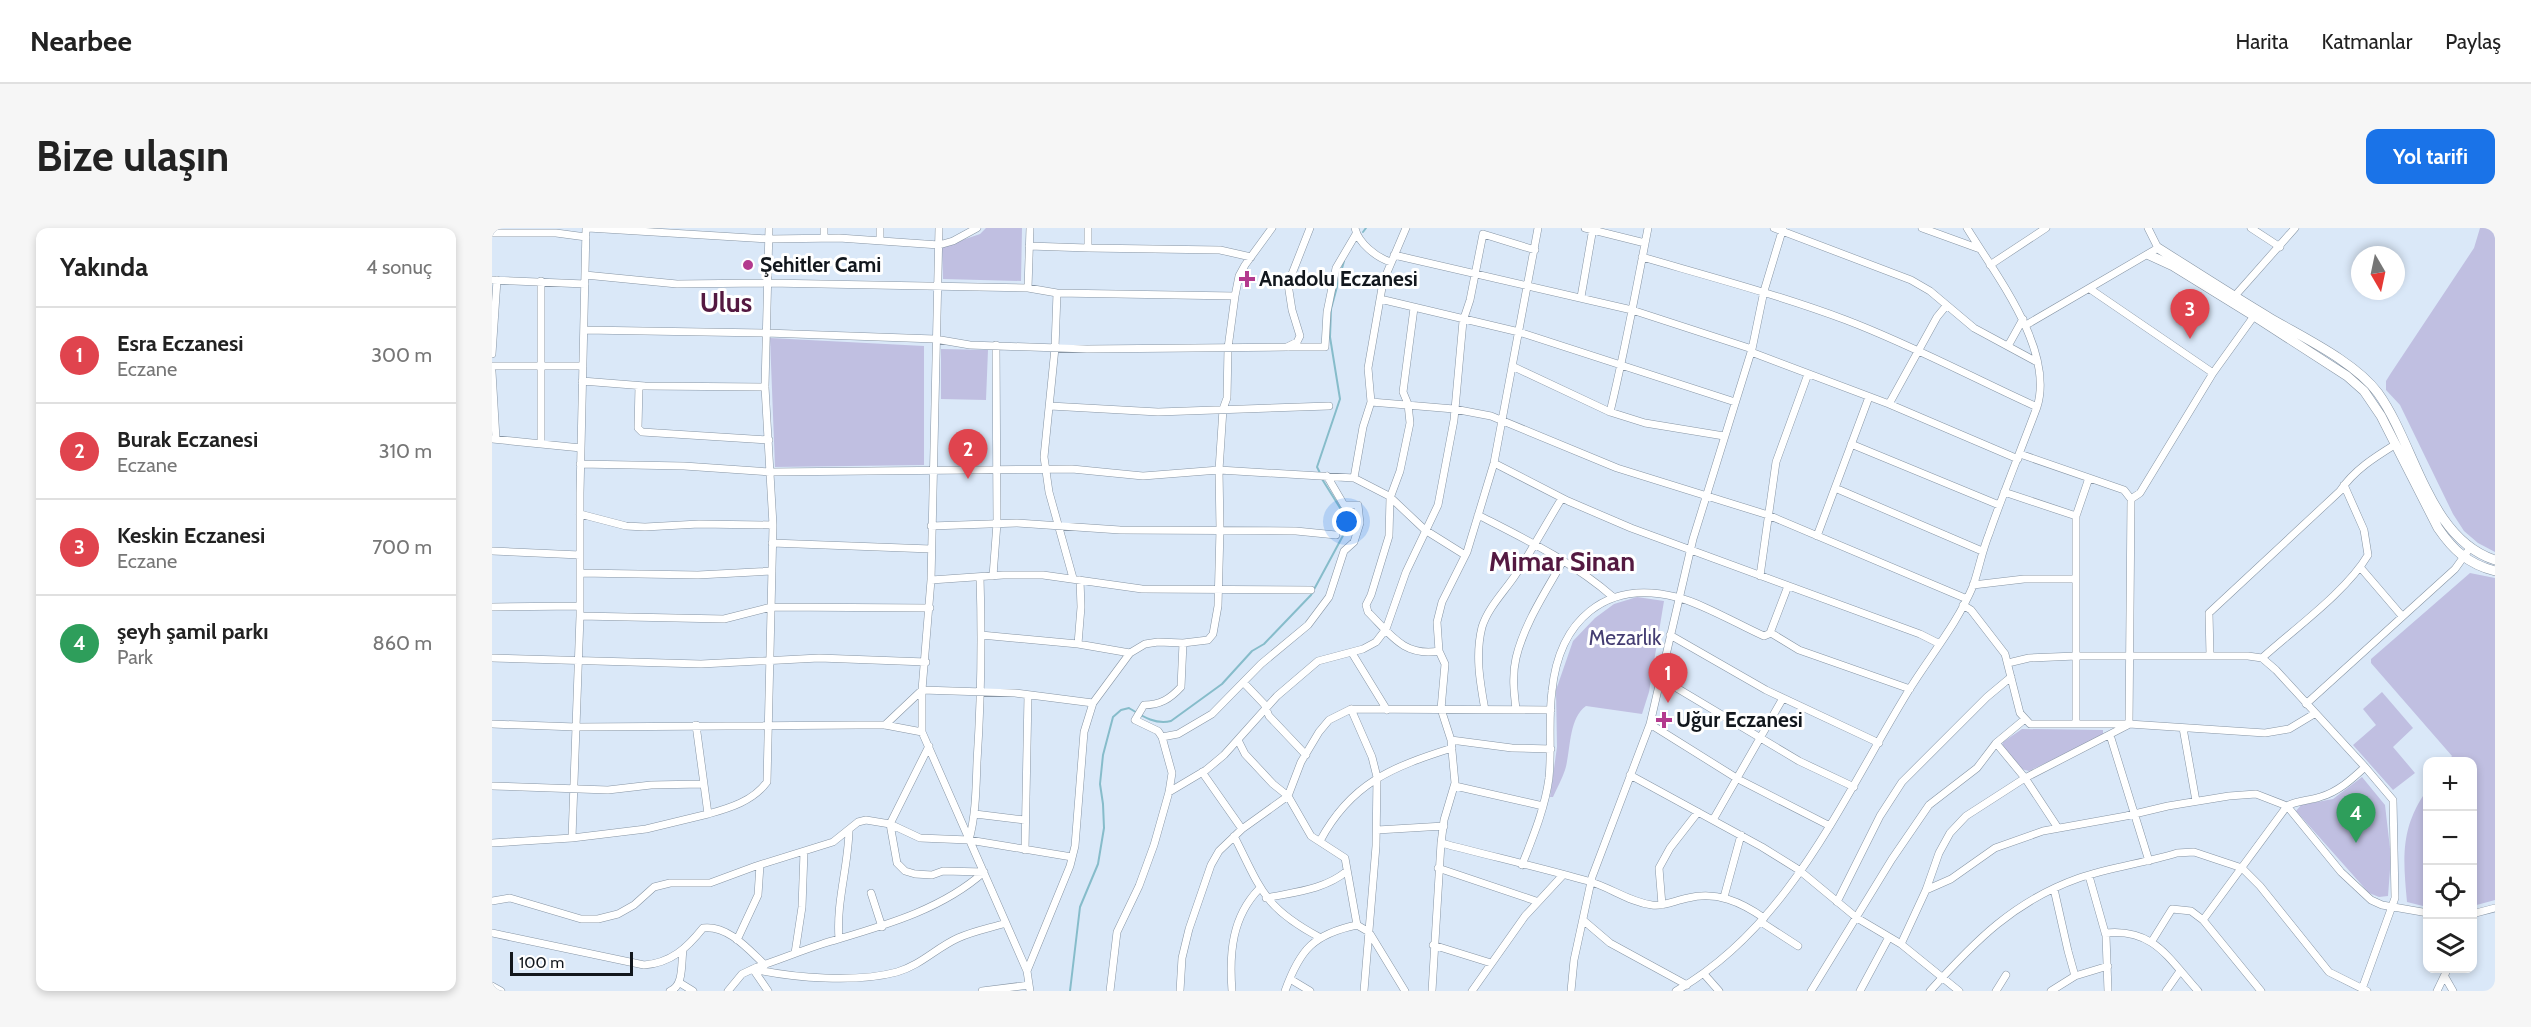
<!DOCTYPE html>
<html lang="tr">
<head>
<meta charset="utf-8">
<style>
	:root { --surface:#fff; --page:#f6f6f6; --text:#222; --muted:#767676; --line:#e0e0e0; --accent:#1a73e8 }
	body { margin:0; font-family:Cabin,sans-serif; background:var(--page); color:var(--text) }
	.controls { position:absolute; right:18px; bottom:18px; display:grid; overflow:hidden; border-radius:12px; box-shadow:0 3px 9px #0003 }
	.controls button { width:54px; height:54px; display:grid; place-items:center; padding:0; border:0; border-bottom:2px solid var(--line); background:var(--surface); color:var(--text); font:30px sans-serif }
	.compass { position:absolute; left:1859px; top:18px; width:54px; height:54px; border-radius:50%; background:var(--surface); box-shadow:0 3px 9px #0003; rotate:171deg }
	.scale { position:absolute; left:18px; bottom:15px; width:123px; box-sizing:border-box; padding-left:6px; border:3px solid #12171d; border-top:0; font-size:16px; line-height:21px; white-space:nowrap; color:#12171d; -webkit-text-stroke:4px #fff; paint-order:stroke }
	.you { position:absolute; left:855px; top:294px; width:21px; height:21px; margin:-15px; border:4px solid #fff; border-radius:50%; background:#1a73e8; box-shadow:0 0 0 9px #1a73e833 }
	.badge { display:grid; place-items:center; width:39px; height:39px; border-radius:50%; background:var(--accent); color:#fff; font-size:20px; font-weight:700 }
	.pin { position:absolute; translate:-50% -50px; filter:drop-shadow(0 2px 3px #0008) }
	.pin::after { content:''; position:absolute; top:32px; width:21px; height:18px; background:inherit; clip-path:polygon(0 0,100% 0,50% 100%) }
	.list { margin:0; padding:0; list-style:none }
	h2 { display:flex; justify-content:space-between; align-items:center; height:78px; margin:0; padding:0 24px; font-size:26px }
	h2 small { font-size:20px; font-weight:400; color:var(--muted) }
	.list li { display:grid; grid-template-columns:39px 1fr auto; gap:18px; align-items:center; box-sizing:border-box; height:96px; padding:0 24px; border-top:2px solid var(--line) }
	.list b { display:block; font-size:22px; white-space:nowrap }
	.list p { margin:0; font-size:20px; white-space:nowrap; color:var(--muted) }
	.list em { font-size:20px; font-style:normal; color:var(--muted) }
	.icon { flex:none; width:33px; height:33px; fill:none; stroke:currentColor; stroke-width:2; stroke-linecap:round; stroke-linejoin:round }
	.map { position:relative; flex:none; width:2003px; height:763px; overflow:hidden; border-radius:12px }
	header { display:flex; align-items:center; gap:36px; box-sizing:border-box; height:84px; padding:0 30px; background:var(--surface); border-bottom:2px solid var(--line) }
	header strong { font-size:28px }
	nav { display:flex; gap:33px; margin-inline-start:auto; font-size:21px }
	.intro { display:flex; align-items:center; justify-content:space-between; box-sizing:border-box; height:144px; padding:0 36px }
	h1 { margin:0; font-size:42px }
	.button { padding:15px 27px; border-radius:12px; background:var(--accent); color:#fff; font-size:21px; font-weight:700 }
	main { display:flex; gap:36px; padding:0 36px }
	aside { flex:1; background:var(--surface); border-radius:12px; box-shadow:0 3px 9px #0003 }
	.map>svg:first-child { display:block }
</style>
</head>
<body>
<header>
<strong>Nearbee</strong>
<nav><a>Harita</a><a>Katmanlar</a><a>Paylaş</a></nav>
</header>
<div class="intro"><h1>Bize ulaşın</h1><a class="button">Yol tarifi</a></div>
<main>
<aside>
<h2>Yakında<small>4 sonuç</small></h2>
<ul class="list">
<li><span class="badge" style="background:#e0444e">1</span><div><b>Esra Eczanesi</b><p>Eczane</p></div><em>300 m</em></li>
<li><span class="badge" style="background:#e0444e">2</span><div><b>Burak Eczanesi</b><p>Eczane</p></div><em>310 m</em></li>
<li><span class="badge" style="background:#e0444e">3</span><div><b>Keskin Eczanesi</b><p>Eczane</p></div><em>700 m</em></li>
<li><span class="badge" style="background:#2e9e5b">4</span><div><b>şeyh şamil parkı</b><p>Park</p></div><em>860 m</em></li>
</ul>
</aside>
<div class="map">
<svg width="2003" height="763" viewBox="0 0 2003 763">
	<rect width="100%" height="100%" fill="#dae8f8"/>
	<!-- green -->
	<path fill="#c0bfe1" d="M 494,0 L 530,0 L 529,53 L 451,51 L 450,19 L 488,6 Z
		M 1988,0 L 2003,0 L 2003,324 L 1986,315 L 1972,303 L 1961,286 L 1908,177 L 1894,162 L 1894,153 L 1899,145 L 1982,20 Z
		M 278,110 L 432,118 L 432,237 L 283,239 Z
		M 449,121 L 496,122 L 494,172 L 449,171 Z
		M 1978,345 L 2003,350 L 2003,672 L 1981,678 L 1980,534 L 1956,533 L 1960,528 L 1879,435 L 1879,431 Z
		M 1145,369 L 1172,373 L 1157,464 L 1150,486 L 1094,478 C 1076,491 1079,523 1073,542 C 1070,551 1065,560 1061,569 L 1058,569 L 1065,519 L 1064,462 L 1081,413 L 1103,390 L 1122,376 Z
		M 1890,464 L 1921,500 L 1901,519 L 1923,545 L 1901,562 L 1861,517 L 1884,497 L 1871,481 Z
		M 1530,501 L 1611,502 L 1611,508 L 1537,543 L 1529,541 L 1510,518 L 1511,514 Z
		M 1870,549 L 1893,577 L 1899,629 L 1896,668 L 1887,669 L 1877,665 L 1804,583 L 1809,577 L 1841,571 Z
		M 1935,562 L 1935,679 L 1915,674 C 1911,630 1908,600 1935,562 Z"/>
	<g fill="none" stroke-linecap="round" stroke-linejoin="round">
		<!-- stream -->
		<path stroke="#86bcca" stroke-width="2" d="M 871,4 L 874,0
			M 828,245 L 825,239 L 848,171 L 838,109 L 839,81 L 852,33
			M 578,763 L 588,679 L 606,636 L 612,600 L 611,576 L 608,556 L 611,527 L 621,489 L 629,482 L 637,480 C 650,488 663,497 679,493 L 730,456 L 760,423 L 772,416 L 819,367 L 854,302 L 850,283 L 830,251"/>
		<defs>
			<path id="street" d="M 96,0 L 277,11 L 347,10 L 447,17 L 461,13 L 485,0
				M 447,0 L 439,352 L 430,462 L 430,504 L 535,743 L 538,763
				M 596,0 L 596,20 L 728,22 L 759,29
				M 863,0 C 866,15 885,30 899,34
				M 1046,0 L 1002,235 L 975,324 L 950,374 L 945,394 L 947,423 L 953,436 L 949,481 L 959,512 L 963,555 L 952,592 L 949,615 C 998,628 1047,639 1096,653 C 1118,659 1137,674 1160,677 C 1172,679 1184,672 1196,670 C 1225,663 1249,674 1272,690
				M 1093,0 L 1153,15
				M 1156,0 C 1144,62 1133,123 1118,184 L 1153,195 L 1232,208
				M 1282,0 L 1419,52 L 1438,63 L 1482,100 L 1545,134
				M 1430,0 L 1488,21
				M 1759,0 L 1788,19
				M 0,5 L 64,5 L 94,9
				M 332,10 L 332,0
				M 388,13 L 388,0
				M 537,18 L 596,20
				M 902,27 L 1140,82 L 1260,121
				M 1150,29 C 1219,49 1287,67 1354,92 C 1420,117 1481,150 1545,179
				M 1498,37 L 1554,0
				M 93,47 L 185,56 L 277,55 L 536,60 L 565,65 L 743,68
				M 0,52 L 93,56
				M 536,60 L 538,0
				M 1598,61 L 1721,145
				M 565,65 L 563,120 L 552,229 L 557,264 L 581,350
				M 1089,69 L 1101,0
				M 1741,70 L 1803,0
				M 888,71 L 1027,104 L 1243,174
				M 922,80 L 911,164 L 916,176 L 918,195 L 908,243 L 898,270 L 897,308 L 879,367 L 874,377 L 876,384 C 899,407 912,429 947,423
				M 1534,97 L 1666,20 L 1656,0
				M 92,102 L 274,105 L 443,111 L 478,117 L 595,121 L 795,119 L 805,114 L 808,108 L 800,82 L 796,56 L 818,0
				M 1516,118 L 1531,91
				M 798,119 L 833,119 L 835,84 L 844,40 L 864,6
				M 1259,124 L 1397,176 L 1526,231
				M 0,126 L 5,52
				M 0,138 L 91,138
				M 1020,138 L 1118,184
				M 0,144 L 4,211
				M 90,153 L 153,158 L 273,159
				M 147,158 L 146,200 L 150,204 L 277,212
				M 879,174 L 962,181 L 999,188 L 1125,240 L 1276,287 L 1475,371
				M 1397,176 L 1445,89 L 1454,78
				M 558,178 L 666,184 L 837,178
				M 0,211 L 89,220
				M 49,214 L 49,53
				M 1359,216 L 1507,277
				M 1528,226 L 1632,262 L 1639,271 L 1637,496
				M 1002,235 L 1076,273 L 1139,300 L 1428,406 L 1448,416
				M 88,236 L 192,238 L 278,244 L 580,241 L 651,248 L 727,242 L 862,250 L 897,268 L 933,302 L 973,327
				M 862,250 L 871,199 L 879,174 L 876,140 L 891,54 L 914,0
				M 1343,260 L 1490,323
				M 1512,264 L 1584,288
				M 1639,271 L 1648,265 L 1721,145 L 1762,88
				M 88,286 L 134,298 L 153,299 L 207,296 L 281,297
				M 986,287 C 1033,311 1081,334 1121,369
				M 439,298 L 525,295 L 628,302 L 804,303 L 844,307
				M 1325,308 L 1377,169
				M 280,315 L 439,321
				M 0,323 L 88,327
				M 1868,339 L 1910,388
				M 88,345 L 206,347 L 280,343
				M 501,348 L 505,295 L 504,117
				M 1268,348 L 1284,234 L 1316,146
				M 439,352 L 511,347 L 551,347 L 650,361 L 819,362
				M 1481,357 L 1532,351 L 1584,351
				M 1471,377 L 1479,382 L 1513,426 L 1528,485 L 1538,496 L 1637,496 L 1773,505 L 1797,501 L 1822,486
				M 0,379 L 88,378
				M 88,388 L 232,391 L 279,379 L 438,380
				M 1278,405 L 1296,358
				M 489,407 L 586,416 L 638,425
				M 1178,407 L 1274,462 L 1387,515
				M 691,415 L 689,459 C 678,471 668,477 652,477 L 643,492 L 666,503 L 670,509 L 686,506 L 720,486 L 769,436 L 816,397 L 837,369 L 852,323 L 862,314 L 868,295 L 866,277 L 852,277 L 835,248
				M 586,416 L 589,379 L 588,352
				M 860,425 L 895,482
				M 1718,427 L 1717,385 L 1848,263 C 1862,242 1883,229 1904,216
				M 0,430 L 209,436 L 327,430 L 434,434
				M 1770,430 C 1802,401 1854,364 1876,327 L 1872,302 L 1852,257
				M 1516,435 L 1537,430 L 1584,428 L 1756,428 L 1770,430 L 1784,442 L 1873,539 C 1860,551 1846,564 1828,569 C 1817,573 1806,572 1795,578 L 1711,692
				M 1168,450 L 1307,533 L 1362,559
				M 752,455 L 772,476 L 777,488 L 814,527
				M 1814,476 L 1963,341 L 1978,320
				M 859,481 L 880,529 L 885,549 L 884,618 L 872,763
				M 1024,481 C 1022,465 1020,447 1024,430 C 1032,396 1054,363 1071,333
				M 993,482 C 988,454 983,427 990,399 C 996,380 1011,365 1022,349 C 1039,324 1054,296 1070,270
				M 0,496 L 84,499 L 366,497 L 393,497 L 430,504
				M 1158,496 L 1246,551 L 1338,598
				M 1584,496 L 1584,288 L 1597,250
				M 393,497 L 430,462 L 523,465 L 601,475
				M 1691,500 L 1704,573
				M 1618,507 L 1657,633
				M 746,512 L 753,526 L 781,556 L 796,568 L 819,608 L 853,630 L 865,697 L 877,704 L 913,763
				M 959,512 L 1020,520 L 1059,521
				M 1504,515 L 1533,550 L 1566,600
				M 437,518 L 398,596 L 405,635 L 413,643 L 423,646 L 440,647 L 451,643 L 492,644
				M 710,544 L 750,601
				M 1138,547 L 1270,619 L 1307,642 L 1365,690 L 1409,716 L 1467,763
				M 0,558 L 116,562 L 159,557 L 210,556
				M 963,558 L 1051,578
				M 677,564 L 714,542 L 732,527 L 785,468 L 826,433 L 871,421 L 884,414 L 894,401 L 914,344 L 946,277 L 962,192 L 971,93 L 978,72 L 991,6 L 1043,22
				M 216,586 C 238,580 261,573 275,554 L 281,297 L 273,159 L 277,0
				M 483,586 L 533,592
				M 1221,592 L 1291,470
				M 885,602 L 952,598
				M 742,608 C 769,661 771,679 827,709
				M 80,610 L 154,601 L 216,586 L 204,497
				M 477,612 C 484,586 484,560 485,534 C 489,473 490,411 488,349
				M 828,613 C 859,555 900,539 960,520
				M 0,615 L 80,610 L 88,388 L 88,265 L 94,0
				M 533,622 L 536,467
				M 1030,637 C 1041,609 1053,580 1057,550 C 1060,521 1056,492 1060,463 C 1067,393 1113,351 1184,369 C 1210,375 1247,397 1272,408 L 1279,405 L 1307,422 L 1418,461
				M 946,640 L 1044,673
				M 1597,648 L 1614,708 L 1616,763
				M 1562,661 L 1576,723 L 1583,748
				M 1434,662 L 1459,651 L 1503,620 L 1551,603 L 1634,588 L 1676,578 L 1737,568 L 1764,566 L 1795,578 L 1849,644 L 1879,672 L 1890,677 L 1936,685
				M 379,665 L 390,699
				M 1232,669 L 1249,607
				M 774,670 C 802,664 832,662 855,643
				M 0,673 L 18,670 L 89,691 L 106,691 L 126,686 L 142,677 L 162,659 L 178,655 L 218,655 L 264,638 L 341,614 L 366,594 L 374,592 L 398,596 L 428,610 L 477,612 L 580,629
				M 1345,674 L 1388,588 L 1410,554 L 1495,469 L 1519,449
				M 1170,677 L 1167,640 L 1178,620 L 1206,584
				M 1980,686 L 2003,680
				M 1091,692 L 1118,715 L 1195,757
				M 1269,694 L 1306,718
				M 0,705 L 152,737 C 179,735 195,720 211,700 C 236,697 256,721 273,737
				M 1613,705 C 1662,700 1676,730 1706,763
				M 347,711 C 344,674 356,640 357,603
				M 245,712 L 266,667 L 268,637
				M 1660,713 L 1680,681 L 1699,683 L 1711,692 L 1769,763
				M 1409,716 L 1434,662 L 1447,625 L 1458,605 L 1474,588 L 1533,550 L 1636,497
				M 941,717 L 999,735
				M 303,725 L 310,679 L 312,624
				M 261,741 C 302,750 364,755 405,744 C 429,737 444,720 466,710 C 481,703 498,700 514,695
				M 261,741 L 276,763
				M 535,743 L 578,638 L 583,618 L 592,504 L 601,475 L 638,425 L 653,416 L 666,414 L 691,415 L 716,412 L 721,406 L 726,378 L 728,301 L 727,242 L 731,181 L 735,170 L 736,120 L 743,68 L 747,48 L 753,37 L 780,0
				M 1212,746 L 1227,763
				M 1953,749 L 1961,763
				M 798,751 L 818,763
				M 188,755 L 201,763
				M 0,758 L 9,763
				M 1870,761 L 1903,670 L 1901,572 L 1873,539
				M 178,763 C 192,758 189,735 191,722
				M 236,763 L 250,746 L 265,739 C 287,732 308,723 330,716 C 386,699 447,684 492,644
				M 490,763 L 537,757
				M 618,763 L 625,704 L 647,658 L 662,617 L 677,564 L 680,545 L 670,509
				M 688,763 L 690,730 L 697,701 L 719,637 L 727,623 L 750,601 L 796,568 L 809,534 L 827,504 L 837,492 L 859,481 L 1059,482
				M 740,763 C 737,725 740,689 767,661
				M 793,763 C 808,721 822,706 865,697
				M 940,763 L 949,615
				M 980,763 L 1033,688 L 1071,647
				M 1079,763 L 1082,732 L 1100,649 L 1158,496 L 1201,311 L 1260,121 L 1272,63 L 1291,0
				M 1184,763 C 1298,698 1351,569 1417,462 C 1438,428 1465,396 1481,358 C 1487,341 1490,323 1497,306 C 1512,263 1529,222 1545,179 C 1563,122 1503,46 1475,0
				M 1319,763 L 1400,631 L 1437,577 L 1485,540 L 1504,515 L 1533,491
				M 1368,763 L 1397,709
				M 1438,763 C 1483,713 1522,673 1587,650 C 1619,639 1653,635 1685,625 L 1702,624 L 1750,640 L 1768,658 L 1837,744 L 1875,763
				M 1504,763 L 1514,747
				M 1559,763 L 1583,748 L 1616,738
				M 1674,763 L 1688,743
				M 1945,763 L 1956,740"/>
			<path id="secondary" d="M 1666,20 C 1704,44 1741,68 1778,90 C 1812,110 1863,134 1886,165 C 1924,218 1936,310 2003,332
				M 1657,27 L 1681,38 L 1762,88 L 1855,148 L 1872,163 L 1889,188 L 1946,300 C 1961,322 1976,336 2003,343"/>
		</defs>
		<!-- street casing -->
		<use href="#street" stroke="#8795a4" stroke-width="8"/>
		<!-- secondary casing -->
		<use href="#secondary" stroke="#8795a4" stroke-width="10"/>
		<!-- street -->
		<use href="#street" stroke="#fff" stroke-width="7"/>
		<!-- secondary -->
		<use href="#secondary" stroke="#fff" stroke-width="9"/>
	</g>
	<!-- markers -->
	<g fill="#b33a8e" stroke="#fff" stroke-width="2">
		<circle cx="256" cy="37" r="6"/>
		<path d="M752 42h6v6h6v6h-6v6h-6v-6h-6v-6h6z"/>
		<path d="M1169 483h6v6h6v6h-6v6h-6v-6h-6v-6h6z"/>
	</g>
	<g text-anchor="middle" stroke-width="6" stroke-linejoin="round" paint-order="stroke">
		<!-- poi labels -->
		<g font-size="21" font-weight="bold" fill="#12171d" stroke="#fff" text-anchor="start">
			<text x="268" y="44">Şehitler Cami</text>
			<text x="767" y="58">Anadolu Eczanesi</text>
			<text x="1184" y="499">Uğur Eczanesi</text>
		</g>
		<!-- park labels -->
		<g font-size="21" fill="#443d72" stroke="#fff">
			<text x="1133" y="417">Mezarlık</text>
		</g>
		<!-- district labels -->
		<g font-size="27" font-weight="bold" fill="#541941" stroke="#fff">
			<text x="234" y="84">Ulus</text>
			<text x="1070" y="343">Mimar Sinan</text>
		</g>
	</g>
</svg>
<div class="controls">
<button>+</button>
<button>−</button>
<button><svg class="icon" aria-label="locate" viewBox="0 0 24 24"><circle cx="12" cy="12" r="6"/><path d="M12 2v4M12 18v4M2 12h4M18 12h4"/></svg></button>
<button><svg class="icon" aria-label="layers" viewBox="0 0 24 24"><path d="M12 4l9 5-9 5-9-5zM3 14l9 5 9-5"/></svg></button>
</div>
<svg class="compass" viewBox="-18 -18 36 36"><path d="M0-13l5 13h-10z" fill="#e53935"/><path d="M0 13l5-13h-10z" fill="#767676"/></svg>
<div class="scale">100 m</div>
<div class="you"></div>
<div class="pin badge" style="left:1176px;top:475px;background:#e0444e">1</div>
<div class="pin badge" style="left:476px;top:251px;background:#e0444e">2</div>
<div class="pin badge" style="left:1698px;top:111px;background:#e0444e">3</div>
<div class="pin badge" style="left:1864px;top:615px;background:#2e9e5b">4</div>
</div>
</main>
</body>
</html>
